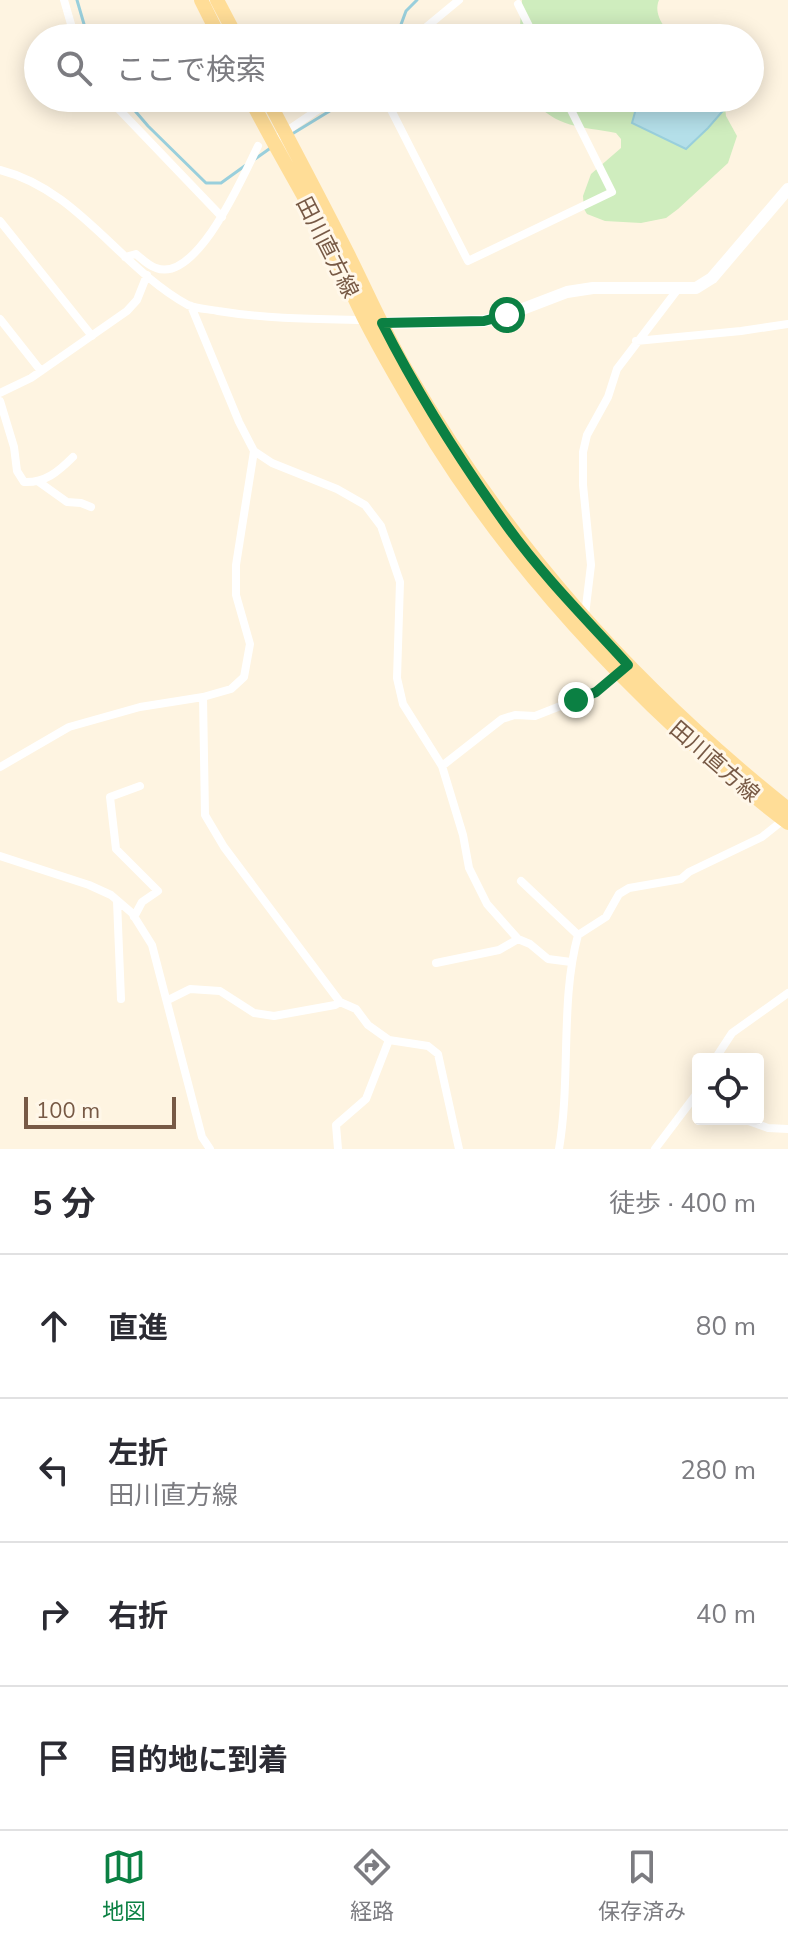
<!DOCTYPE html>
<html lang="ja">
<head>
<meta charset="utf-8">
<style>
	:root { --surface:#fff; --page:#f7f7f7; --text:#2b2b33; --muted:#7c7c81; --line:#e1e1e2; --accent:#0b8043 }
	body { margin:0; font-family:"Nunito Sans","Noto Sans JP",sans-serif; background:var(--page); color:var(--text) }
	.controls { position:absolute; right:24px; bottom:24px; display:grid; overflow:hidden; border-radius:8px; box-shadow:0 4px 20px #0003 }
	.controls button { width:72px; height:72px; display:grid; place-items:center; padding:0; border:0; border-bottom:2px solid var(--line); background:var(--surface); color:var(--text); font:40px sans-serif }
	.scale { position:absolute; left:24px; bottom:20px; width:152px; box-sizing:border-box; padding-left:8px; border:4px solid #775945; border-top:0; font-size:22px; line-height:28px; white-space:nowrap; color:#775945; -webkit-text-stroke:6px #fff7e9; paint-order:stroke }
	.stop { position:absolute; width:24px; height:24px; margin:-18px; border:6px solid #0b8043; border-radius:50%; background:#fff }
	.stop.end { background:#0b8043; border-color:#fff; box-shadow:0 2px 8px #0008 }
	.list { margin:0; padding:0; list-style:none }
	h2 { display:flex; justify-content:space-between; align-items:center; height:104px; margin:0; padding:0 32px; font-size:34px }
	h2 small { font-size:26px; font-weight:400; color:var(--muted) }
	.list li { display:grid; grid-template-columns:52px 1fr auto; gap:24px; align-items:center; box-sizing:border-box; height:144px; padding:0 32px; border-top:2px solid var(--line) }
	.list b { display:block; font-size:30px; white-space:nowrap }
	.list p { margin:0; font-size:26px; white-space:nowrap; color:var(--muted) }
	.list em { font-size:26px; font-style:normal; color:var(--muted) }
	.icon { flex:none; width:44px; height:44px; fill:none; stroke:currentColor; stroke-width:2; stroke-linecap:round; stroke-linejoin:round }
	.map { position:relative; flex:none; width:788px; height:1149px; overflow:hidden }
	.search { position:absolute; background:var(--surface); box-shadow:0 4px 20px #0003; left:24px; right:24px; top:24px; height:88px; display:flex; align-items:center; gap:20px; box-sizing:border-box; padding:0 28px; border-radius:44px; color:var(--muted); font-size:30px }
	.sheet { height:680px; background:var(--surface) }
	nav { display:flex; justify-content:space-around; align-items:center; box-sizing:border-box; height:112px; border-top:2px solid var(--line); background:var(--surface); font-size:22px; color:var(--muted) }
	nav a { display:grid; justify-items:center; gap:4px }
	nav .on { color:var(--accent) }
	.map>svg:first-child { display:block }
</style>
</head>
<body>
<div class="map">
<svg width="788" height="1149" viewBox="0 0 788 1149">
	<rect width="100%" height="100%" fill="#fef4e1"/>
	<!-- green -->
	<path fill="#cfedbe" d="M 522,0 L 659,0 C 653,14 664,27 673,38 L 519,38 Z
		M 532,98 L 724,98 L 726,116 L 737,136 L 728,163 L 678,209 L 666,218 L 641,223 L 605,221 L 587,214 L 584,209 L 583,196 L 591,174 L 621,148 L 621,139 L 616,133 C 581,126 556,129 532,98 Z"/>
	<!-- water -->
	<path fill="#b4dfe9" stroke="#99cfdc" stroke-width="2" d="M 639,98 L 734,98 L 708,128 L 686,149 L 632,123 Z"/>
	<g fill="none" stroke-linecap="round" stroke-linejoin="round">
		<!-- stream -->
		<path stroke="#99cfdc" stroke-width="3" d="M 77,0 L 88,38
			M 396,38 L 406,11 L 417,0
			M 124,98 L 148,126 L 206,183 L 221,183 L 246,165
			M 292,134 L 351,98
			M 255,159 L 272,147"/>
		<!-- street -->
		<path stroke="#fff" stroke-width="8" d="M 64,0 L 75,38
			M 518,4 L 535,38
			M 413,38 L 459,0
			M 108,98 L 222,217
			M 385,98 L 468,261 L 612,192 L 565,98
			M 272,141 L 335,98
			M 0,170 C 79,190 119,267 188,305 C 197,309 209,309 218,311 C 267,319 316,319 365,320
			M 0,221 L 92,336
			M 125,257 L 136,254 C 142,259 149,266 156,268 C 197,284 244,174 258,146
			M 191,306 L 239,422 L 254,451 L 272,463 L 337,489 L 365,505 L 381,526 L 400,582 L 397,678 L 403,704 L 442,766 L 463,835 L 469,868 L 487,904 L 518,939 L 530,944 L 548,959 L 571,962
			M 0,319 L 41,371
			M 636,341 L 741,331 L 788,324
			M 0,393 L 31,378 L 127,311 L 137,300 L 147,275
			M 0,401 L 14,447 L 17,471 L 24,482 C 45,483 58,472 73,457
			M 39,482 L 67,502 L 81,503 L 91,507
			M 585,615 L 591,565 L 583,485 L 583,452 L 587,435 L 608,397 L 617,369 L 678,289
			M 203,697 L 205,815 L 224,847 L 340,1002 L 356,1009 L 368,1025 L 389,1040 L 428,1046 L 438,1054 L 459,1149
			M 442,766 L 502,719 L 515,715 L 535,716 L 596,692 L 621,673
			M 0,767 L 69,727 L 140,707 L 203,697 L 231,689 L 244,677 L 250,644 L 236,595 L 236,565 L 254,451
			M 0,856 L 89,885 L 111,895 L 132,913 L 152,945 L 202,1137 L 210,1149
			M 521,881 L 578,935
			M 117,901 L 121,999
			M 134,917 L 142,902 L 158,891 L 116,849 L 110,797 L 140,786
			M 436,963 L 499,950 L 518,939
			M 168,1000 L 190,989 L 220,991 L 254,1013 L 274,1016 L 335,1005 L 340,1002
			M 715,1059 L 732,1033 L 788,993
			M 743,1119 L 768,1128 L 788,1129
			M 338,1149 L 336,1125 L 366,1099 L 389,1040
			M 559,1149 C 571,1079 560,1000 578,935 L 606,917 L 619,894 L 629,888 L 681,879 L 689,872 L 762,837 L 787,817
			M 655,1149 L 698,1092"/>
		<!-- secondary -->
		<path stroke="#fff" stroke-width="12" d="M 382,323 L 484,321 L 507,315 L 567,292 L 593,288 L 696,288 L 712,278 L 788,189"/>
		<!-- primary -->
		<path stroke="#ffdd97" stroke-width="14" d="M 201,0 L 220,38
			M 217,0 L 237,38
			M 250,98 C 270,138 293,176 314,215 C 332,248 347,284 364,318 C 386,361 411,403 436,444 C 524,584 656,723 788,823
			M 267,98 C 294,150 322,202 348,254 C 367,292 384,331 405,368 C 506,543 630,683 788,809"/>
	</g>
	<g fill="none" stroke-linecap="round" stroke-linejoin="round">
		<!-- route -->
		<path stroke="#0b8043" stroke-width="10" d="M 507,315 L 484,321 L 382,323 C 418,394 461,462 507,526 C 543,576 587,620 628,665 L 596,692 L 576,700"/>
	</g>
	<g text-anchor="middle" stroke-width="6" stroke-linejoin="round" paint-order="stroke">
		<!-- street labels -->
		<g font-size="22" fill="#775945" stroke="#fff7e9">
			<text transform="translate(328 247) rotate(63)" y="8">田川直方線</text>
			<text transform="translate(715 761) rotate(41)" y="8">田川直方線</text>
		</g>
	</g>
</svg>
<div class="controls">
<button><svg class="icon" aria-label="locate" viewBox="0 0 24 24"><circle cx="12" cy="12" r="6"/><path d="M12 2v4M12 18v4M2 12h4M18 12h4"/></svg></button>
</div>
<div class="scale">100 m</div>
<div class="stop" style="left:507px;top:315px"></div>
<div class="stop end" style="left:576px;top:700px"></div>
<div class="search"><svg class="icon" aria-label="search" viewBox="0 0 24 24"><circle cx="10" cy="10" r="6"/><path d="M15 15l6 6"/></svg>ここで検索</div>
</div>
<section class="sheet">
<h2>5 分<small>徒歩 · 400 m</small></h2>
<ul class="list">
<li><svg class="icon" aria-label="ahead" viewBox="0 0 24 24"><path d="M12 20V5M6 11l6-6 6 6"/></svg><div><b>直進</b></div><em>80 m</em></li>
<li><svg class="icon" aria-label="left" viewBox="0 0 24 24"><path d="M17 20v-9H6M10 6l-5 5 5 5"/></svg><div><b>左折</b><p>田川直方線</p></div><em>280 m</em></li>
<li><svg class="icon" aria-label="right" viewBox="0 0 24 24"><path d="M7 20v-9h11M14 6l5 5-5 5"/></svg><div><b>右折</b></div><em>40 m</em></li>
<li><svg class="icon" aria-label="arrive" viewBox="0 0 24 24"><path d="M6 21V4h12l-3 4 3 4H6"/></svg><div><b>目的地に到着</b></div></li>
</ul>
</section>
<nav>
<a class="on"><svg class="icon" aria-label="map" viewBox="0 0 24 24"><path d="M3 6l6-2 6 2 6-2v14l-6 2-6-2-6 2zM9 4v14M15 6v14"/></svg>地図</a>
<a><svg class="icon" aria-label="directions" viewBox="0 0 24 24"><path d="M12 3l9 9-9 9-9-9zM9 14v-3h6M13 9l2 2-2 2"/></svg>経路</a>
<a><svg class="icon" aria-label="saved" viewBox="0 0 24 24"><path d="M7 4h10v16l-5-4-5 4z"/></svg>保存済み</a>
</nav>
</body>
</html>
